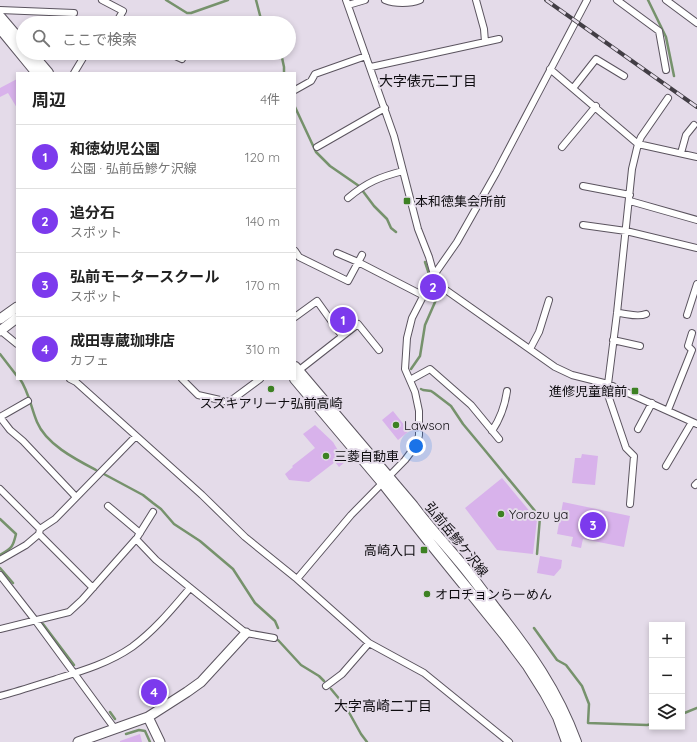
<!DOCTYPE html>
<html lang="ja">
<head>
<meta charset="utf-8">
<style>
	:root { --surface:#fff; --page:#f2f2f2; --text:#222; --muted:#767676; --line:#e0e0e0; --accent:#7c3aed }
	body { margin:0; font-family:Quicksand,"Noto Sans JP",sans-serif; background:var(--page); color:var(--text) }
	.controls { position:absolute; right:12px; bottom:12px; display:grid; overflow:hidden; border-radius:0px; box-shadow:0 2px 6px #0003 }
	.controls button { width:36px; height:36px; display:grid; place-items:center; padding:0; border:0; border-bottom:1px solid var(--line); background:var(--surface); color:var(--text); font:20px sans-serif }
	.you { position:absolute; left:416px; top:446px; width:14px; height:14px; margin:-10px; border:3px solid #fff; border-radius:50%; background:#1a73e8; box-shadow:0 0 0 6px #1a73e833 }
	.badge { display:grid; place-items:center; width:26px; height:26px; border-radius:50%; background:var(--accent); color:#fff; font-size:13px; font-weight:700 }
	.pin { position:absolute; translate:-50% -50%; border:2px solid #fff; box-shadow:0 1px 4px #0006 }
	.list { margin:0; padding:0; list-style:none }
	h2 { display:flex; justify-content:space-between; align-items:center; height:52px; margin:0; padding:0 16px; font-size:17px }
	h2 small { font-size:13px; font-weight:400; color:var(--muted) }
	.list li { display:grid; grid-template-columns:26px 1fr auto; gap:12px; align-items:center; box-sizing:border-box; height:64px; padding:0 16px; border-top:1px solid var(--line) }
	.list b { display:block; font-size:15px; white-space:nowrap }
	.list p { margin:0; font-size:13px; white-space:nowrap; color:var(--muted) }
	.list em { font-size:13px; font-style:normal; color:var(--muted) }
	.icon { flex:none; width:22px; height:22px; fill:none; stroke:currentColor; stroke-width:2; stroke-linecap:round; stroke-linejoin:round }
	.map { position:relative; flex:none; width:697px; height:742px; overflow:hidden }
	.search { position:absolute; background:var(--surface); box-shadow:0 2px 6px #0003; left:16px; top:16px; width:280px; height:44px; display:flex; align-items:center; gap:10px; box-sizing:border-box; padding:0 14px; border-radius:22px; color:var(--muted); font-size:15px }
	.panel { position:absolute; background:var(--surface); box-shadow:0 2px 6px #0003; left:16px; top:72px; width:280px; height:308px; border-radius:0px }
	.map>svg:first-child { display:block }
</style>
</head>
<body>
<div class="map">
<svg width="697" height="742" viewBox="0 0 697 742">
	<rect width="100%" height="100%" fill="#e4dbe9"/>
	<!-- green -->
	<path fill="#9cb793" d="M 342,308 L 353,324 L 343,331 L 332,315 Z"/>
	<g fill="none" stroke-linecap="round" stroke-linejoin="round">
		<!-- stream -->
		<path stroke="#76926c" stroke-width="2.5" d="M 166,0 L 187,13 L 191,13 L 228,0
			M 256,0 L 262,23
			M 648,0 L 666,37 L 674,76
			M 281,53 L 284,67 L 284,73
			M 295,107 L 316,152 L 330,166 L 359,186 L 374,206 L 387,219 L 391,228 L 396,232
			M 425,262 L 429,274
			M 0,354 L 17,376
			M 411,369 L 420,356 L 425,325 L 439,293
			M 20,379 C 29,392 31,408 37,422 C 46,444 75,459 96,470
			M 421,389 L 423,390 L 431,391 L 434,393 L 451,406 L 463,424 L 483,448 L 540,517 L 537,554
			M 102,473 L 143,495 L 153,503 L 161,509 L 174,524 L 200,541 L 233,569 L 255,603 L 275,621 L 278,628
			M 0,519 L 16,534 C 13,547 12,548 0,555
			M 0,568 L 13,583
			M 43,624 L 74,665
			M 534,628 L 557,660 L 566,665 L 582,686 L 589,704 L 588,723 L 647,725 L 652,724
			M 278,640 L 301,665 L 319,676 L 324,681
			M 331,689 L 346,707 L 361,734 L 367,742
			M 110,712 L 115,719
			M 682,714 L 697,708
			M 126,734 L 139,730 L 145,731 L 150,742"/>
	</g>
	<!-- building -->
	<path fill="#d8b2eb" d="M 17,79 L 17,108 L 8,93 L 0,97 L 0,88 Z
		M 393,411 L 409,431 L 398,440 L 382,420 Z
		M 315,425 L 333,442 L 345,462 L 339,467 L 335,462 L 309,482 L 289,480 L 285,474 L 293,467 L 292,466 L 315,448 L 303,434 Z
		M 582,454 L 598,456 L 595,485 L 572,483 L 575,458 L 581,458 Z
		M 502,478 L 537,520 L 533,554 L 497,550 L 465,508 Z
		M 563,502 L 630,516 L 624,547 L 583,539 L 581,548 L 571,546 L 573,537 L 557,534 Z
		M 540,556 L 562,560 L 561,568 L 554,576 L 537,573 Z
		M 140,734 L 142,742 L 120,742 L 120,741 Z"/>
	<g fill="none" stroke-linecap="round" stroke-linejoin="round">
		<defs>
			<path id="street" d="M 102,0 L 123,11 L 116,23
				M 346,0 L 394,136 L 418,229 L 429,257 L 434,275 L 443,288 L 555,367 L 572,375 L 608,384 L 697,424
				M 385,0 C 395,4 410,4 420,0
				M 476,0 L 484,29 L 485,42
				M 617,0 L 659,31 L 666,70
				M 666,0 L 697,23
				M 348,5 L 365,0
				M 0,10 L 74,13
				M 169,53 L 182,59
				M 371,67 L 499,39
				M 550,69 L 638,144 L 632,169 L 617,313 L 607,392 L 626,448 L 634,456 L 630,504
				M 74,73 L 86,53
				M 574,87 L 596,59 L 624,76
				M 295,90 L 311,81 L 315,74 L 366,56
				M 668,98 L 641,137 L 638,144 L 697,157
				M 317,147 L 385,108
				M 562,147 L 596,106
				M 681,153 L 686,135 L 694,125
				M 583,186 L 630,195
				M 348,198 C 367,182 380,177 403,171
				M 630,201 L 697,220
				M 583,225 L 626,231 L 697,248
				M 295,251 L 299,257 L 348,281 L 362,255
				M 337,253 L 358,262 L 424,296
				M 617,313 C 626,313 637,318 646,314
				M 687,315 L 697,284
				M 295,317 L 317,301 L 342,336
				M 0,330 L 17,344
				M 613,340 L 640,346
				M 530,349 L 539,332 L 549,300
				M 298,371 L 358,324 L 379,350
				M 70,379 L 76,382 L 202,495 L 245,537 L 297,579 L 369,643 L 424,673 L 509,742
				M 182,379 L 198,395 L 229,402 L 260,379
				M 410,380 L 430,369 L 471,405 L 499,439
				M 668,410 L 692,350 L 688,346 L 692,333
				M 0,417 L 10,430 L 23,441 L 76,497
				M 0,417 L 28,401
				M 638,429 L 652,403
				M 492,431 C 500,419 505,405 507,391
				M 666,466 L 692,422
				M 695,485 L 697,483
				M 0,489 L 40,529
				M 108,506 L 140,533
				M 39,534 L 93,588
				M 138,536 L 153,512
				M 0,560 L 26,545 L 39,534 L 40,529 L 55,519 L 136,436
				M 0,575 L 35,620 L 115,729
				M 297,579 L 351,515 L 405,460 L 417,444 L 419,435 L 419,411 L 415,392 L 405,369 L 407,338 L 412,318 L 434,275 L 457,242 L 496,173 L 587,0
				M 0,629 L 69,612 L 82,600 L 136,539 L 156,560 L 246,633 L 274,638
				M 326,686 L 342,674 L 369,643
				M 0,696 C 19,691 37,685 56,679 C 82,671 109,663 132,647 C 155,630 172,609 190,588"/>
			<path id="secondary" d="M 0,319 L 17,307
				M 0,331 L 17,318
				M 148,717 L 160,742
				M 78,742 L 148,717 L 187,692 L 201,682 L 246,633"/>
			<path id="primary" d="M 0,17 L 23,44
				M 0,28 L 37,73
				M 31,53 L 48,73
				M 295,367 L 413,506 C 427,525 443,542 458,560 C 471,575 483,592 495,608 C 529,651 557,690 576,742
				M 295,379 L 382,482 L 431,544 L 504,634 L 528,666 L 545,693 L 558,717 L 567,742"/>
		</defs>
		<!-- street casing -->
		<use href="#street" stroke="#5b545f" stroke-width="8"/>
		<!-- secondary casing -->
		<use href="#secondary" stroke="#5b545f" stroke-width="11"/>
		<!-- primary casing -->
		<use href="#primary" stroke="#5b545f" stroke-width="12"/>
		<!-- street -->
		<use href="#street" stroke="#fff" stroke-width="6"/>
		<!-- secondary -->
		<use href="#secondary" stroke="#fff" stroke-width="9"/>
		<!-- primary -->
		<use href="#primary" stroke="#fff" stroke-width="10"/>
		<defs>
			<path id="rail" d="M 546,0 L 697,107"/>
		</defs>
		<!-- rail casing -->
		<use href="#rail" stroke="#423e45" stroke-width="4"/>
		<!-- rail -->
		<use href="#rail" stroke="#e4dbe9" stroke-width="2.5" stroke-dasharray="8" stroke-linecap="butt"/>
	</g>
	<!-- markers -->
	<g fill="#3d8123" stroke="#e4dbe9" stroke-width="1.5">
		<rect x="403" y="197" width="8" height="8" rx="2"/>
		<circle cx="271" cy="389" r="4"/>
		<rect x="631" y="387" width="8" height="8" rx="2"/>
		<circle cx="396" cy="425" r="4"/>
		<circle cx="326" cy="456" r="4"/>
		<circle cx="501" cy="514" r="4"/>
		<rect x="420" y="546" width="8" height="8" rx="2"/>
		<circle cx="427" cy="594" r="4"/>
	</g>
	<g text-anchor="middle" stroke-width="4" stroke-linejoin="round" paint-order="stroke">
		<!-- poi labels -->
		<g font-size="13" fill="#0e0c10" stroke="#e4dbe9" text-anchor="start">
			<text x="415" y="206">本和徳集会所前</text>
			<text x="627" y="396" text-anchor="end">進修児童館前</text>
			<text x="271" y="408" text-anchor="middle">スズキアリーナ弘前高崎</text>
			<text x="404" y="430">Lawson</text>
			<text x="334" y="461">三菱自動車</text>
			<text x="509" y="519">Yorozu ya</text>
			<text x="416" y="555" text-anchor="end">高崎入口</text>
			<text x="435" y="599">オロチョンらーめん</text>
		</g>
		<!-- street labels -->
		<g font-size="13" fill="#0e0c10" stroke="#e4dbe9">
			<text transform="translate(457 539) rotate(51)" y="5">弘前岳鰺ケ沢線</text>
		</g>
		<!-- neighbourhood labels -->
		<g font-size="14" fill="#0e0c10" stroke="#e4dbe9">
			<text x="428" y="86">大字俵元二丁目</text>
			<text x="383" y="711">大字高崎二丁目</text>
		</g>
	</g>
</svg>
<div class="controls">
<button>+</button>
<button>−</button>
<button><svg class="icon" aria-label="layers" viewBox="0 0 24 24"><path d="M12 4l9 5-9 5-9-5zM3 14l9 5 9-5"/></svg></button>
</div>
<div class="you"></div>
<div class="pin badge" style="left:343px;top:320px">1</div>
<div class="pin badge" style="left:433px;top:287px">2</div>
<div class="pin badge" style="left:593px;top:525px">3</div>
<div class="pin badge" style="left:154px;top:692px">4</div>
<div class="search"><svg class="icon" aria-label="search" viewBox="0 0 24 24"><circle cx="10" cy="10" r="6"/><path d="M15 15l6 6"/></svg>ここで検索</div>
<section class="panel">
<h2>周辺<small>4件</small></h2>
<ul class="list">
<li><span class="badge">1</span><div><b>和徳幼児公園</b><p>公園 · 弘前岳鰺ケ沢線</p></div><em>120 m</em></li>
<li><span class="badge">2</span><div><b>追分石</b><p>スポット</p></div><em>140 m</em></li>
<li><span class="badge">3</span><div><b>弘前モータースクール</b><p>スポット</p></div><em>170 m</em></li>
<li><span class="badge">4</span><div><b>成田専蔵珈琲店</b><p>カフェ</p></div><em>310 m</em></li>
</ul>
</section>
</div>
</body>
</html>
